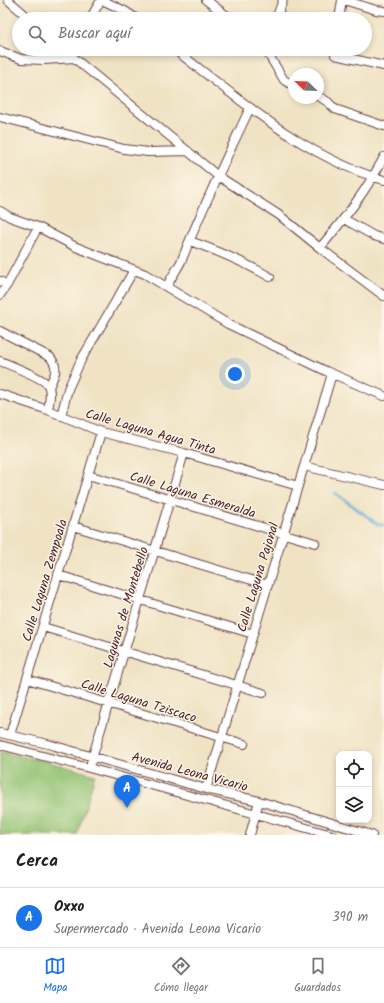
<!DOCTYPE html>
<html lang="es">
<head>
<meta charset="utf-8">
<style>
	:root { --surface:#fff; --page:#f2f2f2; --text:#222; --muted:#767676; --line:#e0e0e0; --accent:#1a73e8 }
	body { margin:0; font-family:Kalam,sans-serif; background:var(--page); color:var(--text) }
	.controls { position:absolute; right:12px; bottom:12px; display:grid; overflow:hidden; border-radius:8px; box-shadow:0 2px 6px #0003 }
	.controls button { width:36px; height:36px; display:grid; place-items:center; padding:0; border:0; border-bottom:1px solid var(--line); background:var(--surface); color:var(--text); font:20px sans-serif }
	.compass { position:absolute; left:288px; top:68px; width:36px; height:36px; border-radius:50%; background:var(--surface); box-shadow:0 2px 6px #0003; rotate:293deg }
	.you { position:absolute; left:235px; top:374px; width:14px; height:14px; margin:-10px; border:3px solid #fff; border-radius:50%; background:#1a73e8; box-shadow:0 0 0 6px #1a73e833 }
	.badge { display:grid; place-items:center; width:26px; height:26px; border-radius:50%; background:var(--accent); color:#fff; font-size:13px; font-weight:700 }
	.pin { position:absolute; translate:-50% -33px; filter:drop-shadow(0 1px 2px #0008) }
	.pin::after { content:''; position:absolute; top:21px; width:14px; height:12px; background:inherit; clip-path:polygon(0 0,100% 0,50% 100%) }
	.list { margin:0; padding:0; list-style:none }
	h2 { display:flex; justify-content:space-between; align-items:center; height:52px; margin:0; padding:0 16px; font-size:17px }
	h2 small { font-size:13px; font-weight:400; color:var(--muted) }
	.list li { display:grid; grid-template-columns:26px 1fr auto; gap:12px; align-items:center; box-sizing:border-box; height:60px; padding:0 16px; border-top:1px solid var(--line) }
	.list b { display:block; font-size:15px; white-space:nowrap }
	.list p { margin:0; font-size:13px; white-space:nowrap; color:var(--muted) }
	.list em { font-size:13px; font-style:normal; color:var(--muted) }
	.icon { flex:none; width:22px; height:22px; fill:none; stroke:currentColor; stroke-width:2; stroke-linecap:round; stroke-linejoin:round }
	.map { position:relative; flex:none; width:384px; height:835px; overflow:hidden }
	.search { position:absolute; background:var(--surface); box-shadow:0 2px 6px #0003; left:12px; right:12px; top:12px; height:44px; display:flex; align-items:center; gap:10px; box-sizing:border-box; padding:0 14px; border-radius:22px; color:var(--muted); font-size:15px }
	.sheet { height:112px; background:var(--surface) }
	nav { display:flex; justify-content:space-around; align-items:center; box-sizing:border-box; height:56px; border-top:1px solid var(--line); background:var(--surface); font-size:11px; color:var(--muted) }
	nav a { display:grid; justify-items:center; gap:2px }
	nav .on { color:var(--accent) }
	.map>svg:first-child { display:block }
</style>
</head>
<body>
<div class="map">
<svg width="384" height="835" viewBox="0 0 384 835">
	<rect width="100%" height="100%" fill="#fcf5e5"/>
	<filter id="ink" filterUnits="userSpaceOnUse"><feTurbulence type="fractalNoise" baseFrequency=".025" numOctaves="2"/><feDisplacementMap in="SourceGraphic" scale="8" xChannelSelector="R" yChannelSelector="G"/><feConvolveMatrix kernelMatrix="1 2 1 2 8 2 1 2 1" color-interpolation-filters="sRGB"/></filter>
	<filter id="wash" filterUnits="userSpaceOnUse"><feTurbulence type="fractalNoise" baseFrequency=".012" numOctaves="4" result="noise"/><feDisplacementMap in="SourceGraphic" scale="16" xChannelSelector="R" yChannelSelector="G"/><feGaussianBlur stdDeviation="0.9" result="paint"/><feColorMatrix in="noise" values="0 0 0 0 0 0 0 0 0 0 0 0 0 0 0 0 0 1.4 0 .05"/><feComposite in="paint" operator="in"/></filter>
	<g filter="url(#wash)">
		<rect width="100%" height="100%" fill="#f0e3c4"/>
		<!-- green -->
		<path fill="#92c373" stroke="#6e714f" d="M 0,752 L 48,762 L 95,775 L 77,835 L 0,835 Z"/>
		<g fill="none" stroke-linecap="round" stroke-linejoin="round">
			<!-- stream -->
			<path stroke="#5aadd5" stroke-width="2.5" d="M 335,493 L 379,525 L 384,525"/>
		</g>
	</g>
	<g filter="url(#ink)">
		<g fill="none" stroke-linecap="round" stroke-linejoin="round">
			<defs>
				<path id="minor" d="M 8,0 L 30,19
					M 102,0 L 125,11 L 137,19
					M 206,0 L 231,19
					M 344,0 L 376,10 L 384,11
					M 90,19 L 101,0
					M 276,19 L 283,0
					M 339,19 L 342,0
					M 63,49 L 218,176 L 279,215 L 320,248 L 384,296
					M 174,49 C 238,98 305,158 384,180
					M 265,49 L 284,80 L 294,86
					M 336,49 L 335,55 L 384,66
					M 0,51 L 21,59 L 44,60 L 74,58
					M 318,96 L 328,102 L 335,109 L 384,126
					M 0,117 L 124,149 L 148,152 L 188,151
					M 0,211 L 10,217 L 38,227 L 76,247 L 145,274 L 228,324 L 326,371 L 384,396
					M 344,219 L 374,236 L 384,239
					M 190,241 C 218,251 244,262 270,277
					M 320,248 C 344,219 367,190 384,157
					M 0,281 L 7,285
					M 167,287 C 171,276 179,268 183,257 C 203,206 227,157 250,108
					M 0,295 L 7,285 L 38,227
					M 0,331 L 50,357 C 60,369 54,375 49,387
					M 0,361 C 10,365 43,378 48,385 C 52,392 49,403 48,410
					M 0,394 L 48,410 L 101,432 L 184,453 L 298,486
					M 61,416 L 68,389 L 81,360 L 134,270
					M 304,466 L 384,485
					M 88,475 L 315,543
					M 73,526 L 268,585
					M 58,575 L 253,634
					M 43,627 L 263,693
					M 27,679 L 244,744
					M 0,733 L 48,744 L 206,789 L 259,801 L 372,835
					M 10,735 L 101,432
					M 0,745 L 89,768 L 332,835
					M 91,762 L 184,453
					M 206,789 L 332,374
					M 250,835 L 259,801"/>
			</defs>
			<!-- minor casing -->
			<use href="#minor" stroke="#633c42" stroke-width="10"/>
			<!-- minor -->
			<use href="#minor" stroke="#fff" stroke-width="8"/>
		</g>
	</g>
	<g text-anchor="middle" stroke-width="3" stroke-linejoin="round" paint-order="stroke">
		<!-- street labels -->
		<g font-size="13" fill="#4a1f2b" stroke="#fcf5e5">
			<text transform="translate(151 431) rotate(16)" y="5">Calle Laguna Agua Tinta</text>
			<text transform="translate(193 494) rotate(17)" y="5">Calle Laguna Esmeralda</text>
			<text transform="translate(257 577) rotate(-73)" y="5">Calle Laguna Pajonal</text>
			<text transform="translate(44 580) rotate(-73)" y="5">Calle Laguna Zempoala</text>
			<text transform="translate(125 607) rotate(-73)" y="5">Lagunas de Montebello</text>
			<text transform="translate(139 700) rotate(17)" y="5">Calle Laguna Tziscaco</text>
			<text transform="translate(190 771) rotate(15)" y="5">Avenida Leona Vicario</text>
		</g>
	</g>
</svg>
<div class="controls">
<button><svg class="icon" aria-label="locate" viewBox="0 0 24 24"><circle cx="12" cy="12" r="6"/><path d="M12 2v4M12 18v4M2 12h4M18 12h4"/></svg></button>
<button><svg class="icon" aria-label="layers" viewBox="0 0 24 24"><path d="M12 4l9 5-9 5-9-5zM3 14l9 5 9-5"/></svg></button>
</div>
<svg class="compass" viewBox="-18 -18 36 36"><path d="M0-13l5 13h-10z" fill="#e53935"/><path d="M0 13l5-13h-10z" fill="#767676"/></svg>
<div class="you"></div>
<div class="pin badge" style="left:127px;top:808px">A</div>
<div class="search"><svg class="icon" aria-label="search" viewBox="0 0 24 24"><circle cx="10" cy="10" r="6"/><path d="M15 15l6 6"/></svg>Buscar aquí</div>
</div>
<section class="sheet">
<h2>Cerca<small></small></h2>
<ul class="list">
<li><span class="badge">A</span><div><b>Oxxo</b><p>Supermercado · Avenida Leona Vicario</p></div><em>390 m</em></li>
</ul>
</section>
<nav>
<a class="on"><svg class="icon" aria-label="map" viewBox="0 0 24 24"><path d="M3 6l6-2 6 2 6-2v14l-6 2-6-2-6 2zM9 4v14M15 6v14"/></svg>Mapa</a>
<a><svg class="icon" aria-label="directions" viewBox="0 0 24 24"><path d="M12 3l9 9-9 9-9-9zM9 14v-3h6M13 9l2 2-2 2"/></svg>Cómo llegar</a>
<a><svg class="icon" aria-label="saved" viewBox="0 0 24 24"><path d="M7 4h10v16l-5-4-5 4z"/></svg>Guardados</a>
</nav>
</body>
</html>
